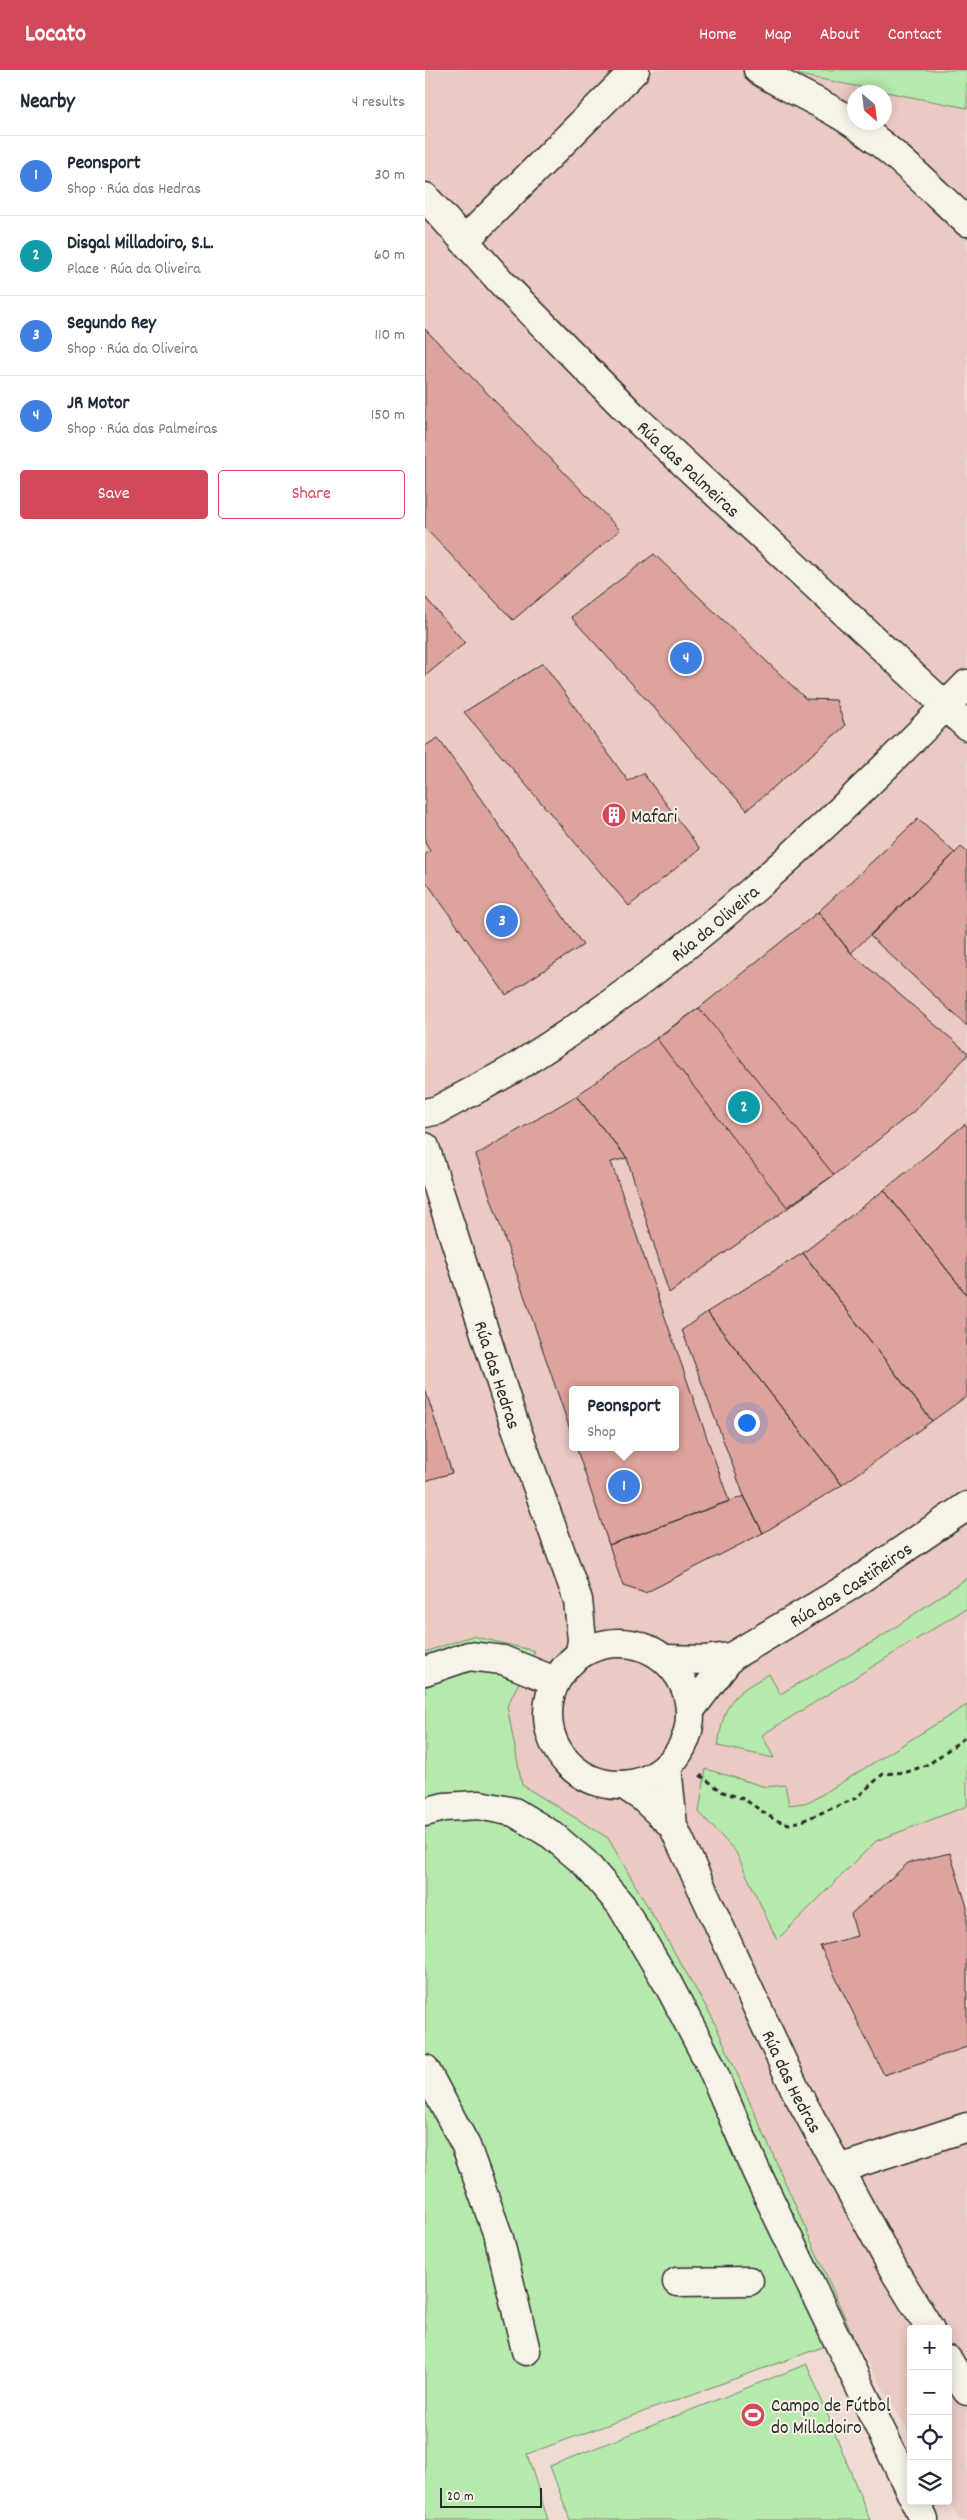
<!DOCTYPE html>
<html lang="en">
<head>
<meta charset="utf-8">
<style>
	:root { --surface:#fff; --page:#f6f6f7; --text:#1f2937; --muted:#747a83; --line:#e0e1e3; --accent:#d1495b }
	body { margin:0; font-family:Dekko,sans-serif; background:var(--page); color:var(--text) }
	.controls { position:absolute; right:15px; bottom:15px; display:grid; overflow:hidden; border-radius:5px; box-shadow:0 2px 12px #0003 }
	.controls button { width:45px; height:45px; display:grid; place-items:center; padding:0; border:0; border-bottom:1px solid var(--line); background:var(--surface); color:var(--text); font:25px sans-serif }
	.compass { position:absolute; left:422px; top:15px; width:45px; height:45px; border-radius:50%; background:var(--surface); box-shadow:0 2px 12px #0003; rotate:152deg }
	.scale { position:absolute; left:15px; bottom:12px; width:102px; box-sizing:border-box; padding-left:5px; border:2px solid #2b2b2b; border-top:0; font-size:14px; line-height:18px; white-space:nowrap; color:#2b2b2b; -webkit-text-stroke:4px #f7f3e8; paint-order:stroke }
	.you { position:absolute; left:321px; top:1352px; width:18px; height:18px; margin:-12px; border:4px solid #fff; border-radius:50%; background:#1a73e8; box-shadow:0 0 0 8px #1a73e833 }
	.badge { display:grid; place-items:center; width:32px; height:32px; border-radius:50%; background:var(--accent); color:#fff; font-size:16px; font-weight:700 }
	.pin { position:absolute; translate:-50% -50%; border:2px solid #fff; box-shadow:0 1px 5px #0006 }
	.popup { position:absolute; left:144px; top:1316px; width:110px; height:65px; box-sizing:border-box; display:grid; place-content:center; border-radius:5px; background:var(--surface); filter:drop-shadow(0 1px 4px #0005); font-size:16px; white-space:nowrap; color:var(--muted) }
	.popup b { font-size:19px; color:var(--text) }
	.popup::after { content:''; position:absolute; left:50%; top:100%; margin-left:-10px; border:10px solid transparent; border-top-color:var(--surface) }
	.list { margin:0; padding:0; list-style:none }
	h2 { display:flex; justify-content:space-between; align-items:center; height:65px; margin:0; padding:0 20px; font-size:21px }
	h2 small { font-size:16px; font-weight:400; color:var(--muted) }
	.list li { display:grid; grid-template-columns:32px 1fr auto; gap:15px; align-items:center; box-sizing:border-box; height:80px; padding:0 20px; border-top:1px solid var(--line) }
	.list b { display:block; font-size:19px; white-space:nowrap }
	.list p { margin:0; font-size:16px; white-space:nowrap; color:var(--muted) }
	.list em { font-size:16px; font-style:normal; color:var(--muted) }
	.actions { display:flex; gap:10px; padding:15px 20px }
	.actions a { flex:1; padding:11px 0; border:1px solid var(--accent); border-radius:5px; text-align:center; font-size:18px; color:var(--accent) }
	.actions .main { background:var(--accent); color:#fff }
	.icon { flex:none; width:28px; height:28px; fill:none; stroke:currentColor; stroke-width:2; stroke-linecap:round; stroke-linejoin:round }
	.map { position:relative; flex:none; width:542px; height:2450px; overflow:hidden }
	header { display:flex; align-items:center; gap:30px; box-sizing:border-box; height:70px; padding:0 25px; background:var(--accent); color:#fff }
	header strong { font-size:24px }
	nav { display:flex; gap:28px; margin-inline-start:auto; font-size:18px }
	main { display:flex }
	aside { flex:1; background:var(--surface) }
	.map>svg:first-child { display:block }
</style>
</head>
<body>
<header>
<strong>Locato</strong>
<nav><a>Home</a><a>Map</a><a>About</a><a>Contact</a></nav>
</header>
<main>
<aside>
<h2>Nearby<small>4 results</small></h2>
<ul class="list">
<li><span class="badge" style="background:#3f7fe0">1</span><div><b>Peonsport</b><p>Shop · Rúa das Hedras</p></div><em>30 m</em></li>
<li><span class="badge" style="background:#0f9aa8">2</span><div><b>Disgal Milladoiro, S.L.</b><p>Place · Rúa da Oliveira</p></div><em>60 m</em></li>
<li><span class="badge" style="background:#3f7fe0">3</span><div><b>Segundo Rey</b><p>Shop · Rúa da Oliveira</p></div><em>110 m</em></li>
<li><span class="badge" style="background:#3f7fe0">4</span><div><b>JR Motor</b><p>Shop · Rúa das Palmeiras</p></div><em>150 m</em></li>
</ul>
<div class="actions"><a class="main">Save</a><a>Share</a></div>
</aside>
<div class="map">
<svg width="542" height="2450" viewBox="0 0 542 2450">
	<rect width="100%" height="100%" fill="#efdbd2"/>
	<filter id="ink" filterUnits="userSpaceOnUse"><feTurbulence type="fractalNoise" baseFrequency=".02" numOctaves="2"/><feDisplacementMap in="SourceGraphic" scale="10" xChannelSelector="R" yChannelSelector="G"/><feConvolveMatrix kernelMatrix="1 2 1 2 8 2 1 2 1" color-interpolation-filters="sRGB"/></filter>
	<g filter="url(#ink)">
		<!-- built -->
		<path fill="#eacac2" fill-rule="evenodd" d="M 0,0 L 542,0 L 542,2450 L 535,2450 L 523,2430 L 523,2259 L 486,2259 L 486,2366 L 390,2202 L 0,1761 ZM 430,22 L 460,22 L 460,52 L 430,52 ZM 148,1320 L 250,1320 L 250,1377 L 148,1377 Z"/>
		<!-- green -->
		<path fill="#b6eaac" stroke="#708a6c" d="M 371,0 L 542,0 L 542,38 L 375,5 Z
			M 542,1508 L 542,1538 L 337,1665 L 349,1688 L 293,1676 C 300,1631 305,1626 344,1604 L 355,1624 L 453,1569 Z
			M 47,1566 L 110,1581 L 82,1636 L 97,1715 L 183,1768 L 288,1949 L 428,2266 L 102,2384 L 123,2450 L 0,2450 L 0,1582 Z
			M 542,1635 L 542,1736 L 451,1771 L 352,1870 L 311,1782 L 274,1742 L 281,1699 L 341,1717 L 360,1715 L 364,1735 L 385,1732 Z
			M 382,2294 L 445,2450 L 145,2450 L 125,2396 Z"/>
		<!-- building -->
		<path fill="#dda39e" stroke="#2b2b2b" d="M 0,259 L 195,460 L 88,550 L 0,458 Z
			M 229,484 L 381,629 L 411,630 L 420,656 L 322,740 L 146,547 Z
			M 0,527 L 40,573 L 0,606 Z
			M 118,593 L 203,711 L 218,703 L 275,779 L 204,836 L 39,642 Z
			M 13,668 L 158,875 L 81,925 L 0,810 L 0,785 L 5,781 L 0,773 L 0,676 Z
			M 493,749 L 530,783 L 426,883 L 393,842 Z
			M 536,777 L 542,782 L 542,956 L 445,866 Z
			M 393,842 L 426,883 L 542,982 L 542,986 L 488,1042 L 409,1105 L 244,1223 L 202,1088 L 151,1026 L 274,938 Z
			M 274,938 L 409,1105 L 362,1137 L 231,968 Z
			M 151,1026 L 202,1088 L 186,1092 L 304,1431 L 184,1475 L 151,1377 L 250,1377 L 250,1320 L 148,1320 L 148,1368 L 51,1085 Z
			M 540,1054 L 542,1057 L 542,1225 L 459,1120 Z
			M 459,1120 L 542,1225 L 542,1326 L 507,1351 L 378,1183 Z
			M 378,1183 L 507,1351 L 417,1415 L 282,1242 Z
			M 282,1242 L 417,1415 L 338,1463 L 319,1426 L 257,1260 Z
			M 0,1319 L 27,1403 L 0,1411 Z
			M 319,1426 L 338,1463 L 220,1523 L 198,1516 L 184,1475 Z
			M 525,1783 L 542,1837 L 542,1977 L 459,2005 L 395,1876 L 432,1866 L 426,1844 L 483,1793 Z"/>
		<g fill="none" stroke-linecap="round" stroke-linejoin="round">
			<defs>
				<g id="minor">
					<path d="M 333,0 C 361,18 392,30 420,48 C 465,76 503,116 542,152"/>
					<path id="s1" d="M 0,127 L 78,214 L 207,345 L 542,656"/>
					<path d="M 39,171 L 210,0"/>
					<path id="s2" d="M 0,1043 L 13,1040 C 39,1025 67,1012 93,996 C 260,892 406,755 542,614"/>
					<path id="s3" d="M 0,1077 L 85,1341 L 153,1530 L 157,1570 L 155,1583"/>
					<circle cx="194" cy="1644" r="71"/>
					<path id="s4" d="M 240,1589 L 280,1590 L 306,1587 L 425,1516 L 542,1436"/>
					<path d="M 0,1601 L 44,1586 L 78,1590 L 130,1611"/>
					<path d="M 266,1639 L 306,1587"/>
					<path id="s5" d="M 242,1696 L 248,1756 L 371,2021 L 470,2202 L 505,2259"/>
					<path d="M 199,1715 L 217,1727 L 248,1756"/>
					<path d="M 0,1742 L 19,1737 L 54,1735 L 89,1742 L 127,1765 L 160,1793 L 196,1835 L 243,1914 L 284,1992 L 331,2101 L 486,2423"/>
					<path d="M 0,1999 L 41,2076 L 74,2168 L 101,2281"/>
					<path d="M 414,2099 L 542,2057"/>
					<path d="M 252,2212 L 324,2211"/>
					<path d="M 523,2290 L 542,2321"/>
					<path d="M 490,2431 L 499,2450"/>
				</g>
			</defs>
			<!-- minor casing -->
			<use href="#minor" stroke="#2b2b2b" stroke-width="31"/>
			<!-- path -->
			<path stroke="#2b2b2b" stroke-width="3" stroke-dasharray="5 4" stroke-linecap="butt" d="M 275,1705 L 298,1722 L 319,1729 L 350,1750 L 364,1754 L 377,1751 L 431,1728 L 458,1704 L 482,1702 L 504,1694 L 542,1666"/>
			<!-- minor -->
			<use href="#minor" stroke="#f7f3e8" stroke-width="28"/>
		</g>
	</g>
	<!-- icons -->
	<defs>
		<symbol id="building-disc" viewBox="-11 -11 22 22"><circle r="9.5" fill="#d1495b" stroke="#f7f3e8"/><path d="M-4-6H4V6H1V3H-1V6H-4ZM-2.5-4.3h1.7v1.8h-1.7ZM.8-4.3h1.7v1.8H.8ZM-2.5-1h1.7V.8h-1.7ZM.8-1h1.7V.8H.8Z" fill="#fff"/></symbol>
		<symbol id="stadium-disc" viewBox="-11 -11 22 22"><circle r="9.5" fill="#d1495b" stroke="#f7f3e8"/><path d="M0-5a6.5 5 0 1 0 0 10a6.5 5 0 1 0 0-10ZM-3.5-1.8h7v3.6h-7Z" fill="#fff"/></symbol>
	</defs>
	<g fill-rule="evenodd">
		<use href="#building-disc" x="175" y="731" width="28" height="28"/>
		<use href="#stadium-disc" x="314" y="2331" width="28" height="28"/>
	</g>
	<g text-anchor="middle" stroke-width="4" stroke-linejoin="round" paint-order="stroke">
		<!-- street labels -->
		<g font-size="19" fill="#2b2b2b" stroke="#f7f3e8">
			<text dy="7" stroke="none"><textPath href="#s1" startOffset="379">Rúa das Palmeiras</textPath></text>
			<text dy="7" stroke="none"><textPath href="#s2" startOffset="348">Rúa da Oliveira</textPath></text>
			<text dy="7" stroke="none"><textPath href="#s3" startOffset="239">Rúa das Hedras</textPath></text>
			<text dy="7" stroke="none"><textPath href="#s4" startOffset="206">Rúa dos Castiñeiros</textPath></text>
			<text dy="7" stroke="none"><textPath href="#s5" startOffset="342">Rúa das Hedras</textPath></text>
		</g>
		<!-- poi labels -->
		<g font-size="19" fill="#2b2b2b" stroke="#f7f3e8" text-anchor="start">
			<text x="206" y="752">Mafari</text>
			<text x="346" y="2341">Campo de Fútbol<tspan x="346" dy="22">do Milladoiro</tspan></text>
		</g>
	</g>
</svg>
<div class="controls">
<button>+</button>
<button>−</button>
<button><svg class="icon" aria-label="locate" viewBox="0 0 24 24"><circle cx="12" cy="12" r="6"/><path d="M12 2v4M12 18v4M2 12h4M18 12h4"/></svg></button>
<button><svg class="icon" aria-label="layers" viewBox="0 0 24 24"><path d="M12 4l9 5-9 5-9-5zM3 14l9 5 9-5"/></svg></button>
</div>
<svg class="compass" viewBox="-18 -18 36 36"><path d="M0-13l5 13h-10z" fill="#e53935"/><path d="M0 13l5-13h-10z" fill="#747a83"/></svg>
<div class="scale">20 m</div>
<div class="you"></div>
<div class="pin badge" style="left:199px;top:1416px;background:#3f7fe0">1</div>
<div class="popup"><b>Peonsport</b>Shop</div>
<div class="pin badge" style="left:319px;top:1037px;background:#0f9aa8">2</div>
<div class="pin badge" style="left:77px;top:851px;background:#3f7fe0">3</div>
<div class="pin badge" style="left:261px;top:588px;background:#3f7fe0">4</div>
</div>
</main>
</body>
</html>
